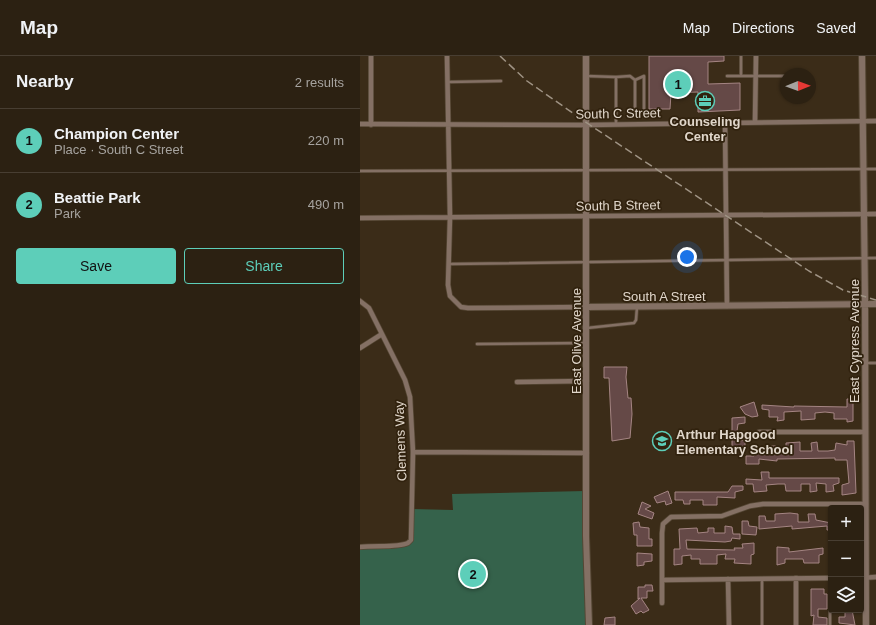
<!DOCTYPE html>
<html lang="en">
<head>
<meta charset="utf-8">
<style>
	:root { --surface:#2c2112; --page:#34291b; --text:#f1f3f6; --muted:#a6a39f; --line:#483e32; --accent:#5dceb9 }
	body { margin:0; font-family:Arial,sans-serif; background:var(--page); color:var(--text) }
	.controls { position:absolute; right:12px; bottom:12px; display:grid; overflow:hidden; border-radius:4px; box-shadow:0 1px 3px #0004 }
	.controls button { width:36px; height:36px; display:grid; place-items:center; padding:0; border:0; border-bottom:1px solid var(--line); background:var(--surface); color:var(--text); font:20px sans-serif }
	.compass { position:absolute; left:420px; top:12px; width:36px; height:36px; border-radius:50%; background:var(--surface); box-shadow:0 1px 3px #0004; rotate:89deg }
	.you { position:absolute; left:327px; top:201px; width:14px; height:14px; margin:-10px; border:3px solid #fff; border-radius:50%; background:#1a73e8; box-shadow:0 0 0 6px #1a73e833 }
	.badge { display:grid; place-items:center; width:26px; height:26px; border-radius:50%; background:var(--accent); color:#111; font-size:13px; font-weight:700 }
	.pin { position:absolute; translate:-50% -50%; border:2px solid #fff; box-shadow:0 1px 4px #0006 }
	.list { margin:0; padding:0; list-style:none }
	h2 { display:flex; justify-content:space-between; align-items:center; height:52px; margin:0; padding:0 16px; font-size:17px }
	h2 small { font-size:13px; font-weight:400; color:var(--muted) }
	.list li { display:grid; grid-template-columns:26px 1fr auto; gap:12px; align-items:center; box-sizing:border-box; height:64px; padding:0 16px; border-top:1px solid var(--line) }
	.list b { display:block; font-size:15px; white-space:nowrap }
	.list p { margin:0; font-size:13px; white-space:nowrap; color:var(--muted) }
	.list em { font-size:13px; font-style:normal; color:var(--muted) }
	.actions { display:flex; gap:8px; padding:12px 16px }
	.actions a { flex:1; padding:9px 0; border:1px solid var(--accent); border-radius:4px; text-align:center; font-size:14px; color:var(--accent) }
	.actions .main { background:var(--accent); color:#111 }
	.icon { flex:none; width:22px; height:22px; fill:none; stroke:currentColor; stroke-width:2; stroke-linecap:round; stroke-linejoin:round }
	.map { position:relative; flex:none; width:516px; height:569px; overflow:hidden }
	header { display:flex; align-items:center; gap:24px; box-sizing:border-box; height:56px; padding:0 20px; background:var(--surface); border-bottom:1px solid var(--line) }
	header strong { font-size:19px }
	nav { display:flex; gap:22px; margin-inline-start:auto; font-size:14px }
	main { display:flex }
	aside { flex:1; background:var(--surface) }
	.map>svg:first-child { display:block }
</style>
</head>
<body>
<header>
<strong>Map</strong>
<nav><a>Map</a><a>Directions</a><a>Saved</a></nav>
</header>
<main>
<aside>
<h2>Nearby<small>2 results</small></h2>
<ul class="list">
<li><span class="badge">1</span><div><b>Champion Center</b><p>Place · South C Street</p></div><em>220 m</em></li>
<li><span class="badge">2</span><div><b>Beattie Park</b><p>Park</p></div><em>490 m</em></li>
</ul>
<div class="actions"><a class="main">Save</a><a>Share</a></div>
</aside>
<div class="map">
<svg width="516" height="569" viewBox="0 0 516 569">
	<rect width="100%" height="100%" fill="#3b2c18"/>
	<!-- green -->
	<path fill="#35624b" d="M 225,435 L 226,569 L 0,569 L 0,491 L 48,487 L 52,453 L 93,454 L 92,438 Z"/>
	<!-- building -->
	<path fill="#654947" stroke="#a58583" d="M 289,0 L 364,0 L 364,5 L 348,6 L 348,28 L 380,27 L 380,54 L 338,56 L 338,36 L 311,37 L 310,53 L 289,53 Z
		M 244,311 L 267,311 L 266,321 L 268,342 L 271,342 L 272,358 L 270,382 L 252,385 L 249,322 L 244,322 Z
		M 487,343 L 493,343 L 493,365 L 487,366 L 487,363 L 474,363 L 474,357 L 465,356 L 455,357 L 455,363 L 441,364 L 441,355 L 424,356 L 424,364 L 417,365 L 418,361 L 409,361 L 409,354 L 402,353 L 402,349 L 434,351 L 434,350 L 487,351 Z
		M 394,346 L 398,360 L 392,361 L 385,358 L 380,351 Z
		M 385,361 L 385,367 L 378,368 L 377,375 L 379,385 L 385,384 L 385,391 L 372,391 L 372,362 Z
		M 487,385 L 494,385 L 496,437 L 482,439 L 482,429 L 489,427 L 487,404 L 475,404 L 475,402 L 417,403 L 417,405 L 399,403 L 399,408 L 386,408 L 386,400 L 394,400 L 394,393 L 400,394 L 400,396 L 411,396 L 411,390 L 416,390 L 416,395 L 426,395 L 426,387 L 440,386 L 440,395 L 452,395 L 451,387 L 457,386 L 458,395 L 468,395 L 475,394 L 476,387 L 487,389 Z
		M 401,416 L 409,416 L 409,422 L 479,422 L 479,427 L 473,429 L 474,435 L 466,436 L 466,428 L 456,427 L 457,435 L 450,436 L 450,428 L 441,428 L 441,435 L 426,435 L 425,428 L 418,428 L 406,429 L 407,435 L 394,436 L 393,428 L 386,428 L 386,423 L 402,424 Z
		M 372,430 L 383,430 L 383,434 L 375,436 L 375,442 L 357,441 L 357,449 L 343,449 L 343,444 L 330,444 L 330,448 L 324,448 L 323,444 L 315,444 L 315,436 L 368,436 Z
		M 308,435 L 312,447 L 306,449 L 305,445 L 297,447 L 294,441 Z
		M 282,446 L 291,450 L 285,453 L 294,457 L 292,463 L 278,458 Z
		M 430,457 L 438,458 L 438,466 L 449,466 L 448,458 L 455,458 L 456,464 L 471,467 L 471,474 L 467,474 L 467,470 L 432,473 L 432,470 L 399,473 L 399,460 L 405,460 L 406,465 L 415,465 L 415,458 Z
		M 382,465 L 388,465 L 389,470 L 397,471 L 396,479 L 382,478 Z
		M 279,466 L 280,471 L 289,472 L 289,483 L 292,483 L 292,490 L 277,490 L 277,479 L 274,479 L 273,467 Z
		M 365,470 L 372,471 L 373,478 L 380,478 L 380,483 L 372,482 L 371,485 L 365,486 L 326,484 L 327,493 L 375,494 L 374,492 L 383,492 L 382,488 L 394,487 L 394,498 L 391,499 L 391,508 L 374,507 L 375,503 L 365,503 L 366,498 L 357,499 L 357,508 L 340,508 L 340,503 L 331,503 L 331,499 L 322,500 L 322,508 L 314,509 L 314,493 L 320,493 L 319,473 L 337,472 L 338,477 L 348,476 L 348,472 L 354,472 L 354,477 L 365,477 Z
		M 417,491 L 429,492 L 429,496 L 463,492 L 463,498 L 459,499 L 459,507 L 444,507 L 443,503 L 425,503 L 425,507 L 417,509 Z
		M 277,497 L 292,498 L 292,505 L 284,506 L 284,509 L 277,510 Z
		M 285,529 L 292,529 L 293,535 L 287,535 L 287,542 L 281,542 L 289,554 L 283,557 L 281,555 L 276,558 L 271,550 L 280,542 L 278,543 L 278,531 L 285,531 Z
		M 451,533 L 464,533 L 464,538 L 467,538 L 467,553 L 458,553 L 458,561 L 467,562 L 467,569 L 453,569 L 454,559 L 451,560 Z
		M 485,554 L 492,554 L 495,569 L 479,567 L 479,561 L 485,561 Z
		M 255,561 L 255,569 L 244,569 L 245,562 Z"/>
	<g fill="none" stroke-linecap="round" stroke-linejoin="round">
		<defs>
			<path id="service" d="M 381,0 L 381,20 L 426,20
				M 226,20 L 256,21
				M 367,20 L 381,20
				M 275,24 L 284,20 L 284,56
				M 88,26 L 141,25
				M 256,68 L 256,21 L 270,20 L 275,24 L 275,56
				M 0,115 L 516,113
				M 89,208 L 516,202
				M 227,272 L 274,267 L 276,264 L 277,251
				M 117,288 L 226,287
				M 505,307 L 516,307
				M 470,522 L 470,569
				M 402,523 L 402,569"/>
			<path id="minor" d="M 11,0 L 11,69
				M 87,0 L 90,161 L 88,229 L 90,240 L 101,251 L 108,252 L 227,251
				M 365,66 L 367,250
				M 395,66 L 396,0
				M 0,68 L 226,69 L 516,65
				M 0,162 L 516,158
				M 0,245 L 9,252 L 45,324 L 50,341 L 53,396 L 51,484 L 48,487 C 37,492 15,489 0,491
				M 0,292 L 22,278
				M 157,326 L 227,325
				M 399,376 L 505,376
				M 53,396 L 227,397
				M 436,522 L 436,569
				M 501,522 L 516,521
				M 368,523 L 369,569
				M 302,524 L 471,522
				M 302,547 L 302,477 L 303,468 L 311,461 L 362,460 L 390,450 L 403,448 L 506,448"/>
			<path id="tertiary" d="M 226,0 L 226,480 L 229,569
				M 502,0 L 505,241 L 506,569
				M 227,251 L 516,248"/>
		</defs>
		<!-- service casing -->
		<use href="#service" stroke="#554734" stroke-width="4"/>
		<!-- minor casing -->
		<use href="#minor" stroke="#554734" stroke-width="6"/>
		<!-- tertiary casing -->
		<use href="#tertiary" stroke="#554734" stroke-width="8"/>
		<!-- service -->
		<use href="#service" stroke="#847064" stroke-width="2.5"/>
		<!-- minor -->
		<use href="#minor" stroke="#847064" stroke-width="4.5"/>
		<!-- tertiary -->
		<use href="#tertiary" stroke="#847064" stroke-width="6"/>
		<!-- rail -->
		<path stroke="#9f9384" stroke-width="1.5" stroke-dasharray="8 4" stroke-linecap="butt" d="M 140,0 L 167,25 L 230,69 L 449,215 L 483,234 L 516,244"/>
	</g>
	<!-- icons -->
	<defs>
		<symbol id="office-ring" viewBox="-11 -11 22 22"><circle r="9.5" fill="#31220e" stroke="#5dceb9" stroke-width="1.5"/><path d="M-6-3h4V-5.5h4V-3h4V5H-6ZM-1-4.5V-3h2v-1.5ZM-6 0V1H6V0Z" fill="#5dceb9"/></symbol>
		<symbol id="school-ring" viewBox="-11 -11 22 22"><circle r="9.5" fill="#31220e" stroke="#5dceb9" stroke-width="1.5"/><path d="M0-5L7-2L0 1L-7-2ZM-4 1L0 2.5L4 1V4Q0 6-4 4Z" fill="#5dceb9"/></symbol>
	</defs>
	<g fill-rule="evenodd">
		<use href="#office-ring" x="334" y="34" width="22" height="22"/>
		<use href="#school-ring" x="291" y="374" width="22" height="22"/>
	</g>
	<g text-anchor="middle" stroke-width="3.5" stroke-linejoin="round" paint-order="stroke">
		<!-- street labels -->
		<g font-size="13" fill="#e0d6ca" stroke="#31220e">
			<text transform="translate(258 57) rotate(-1)" y="5">South C Street</text>
			<text transform="translate(258 149) rotate(-1)" y="5">South B Street</text>
			<text x="304" y="245">South A Street</text>
			<text transform="translate(216 285) rotate(-90)" y="5">East Olive Avenue</text>
			<text transform="translate(494 285) rotate(-90)" y="5">East Cypress Avenue</text>
			<text transform="translate(40 385) rotate(-92)" y="5">Clemens Way</text>
		</g>
		<!-- poi labels -->
		<g font-size="13" font-weight="bold" fill="#e0d6ca" stroke="#31220e">
			<text x="345" y="70">Counseling<tspan x="345" dy="15">Center</tspan></text>
			<text x="316" y="383" text-anchor="start">Arthur Hapgood<tspan x="316" dy="15">Elementary School</tspan></text>
		</g>
	</g>
</svg>
<div class="controls">
<button>+</button>
<button>−</button>
<button><svg class="icon" aria-label="layers" viewBox="0 0 24 24"><path d="M12 4l9 5-9 5-9-5zM3 14l9 5 9-5"/></svg></button>
</div>
<svg class="compass" viewBox="-18 -18 36 36"><path d="M0-13l5 13h-10z" fill="#e53935"/><path d="M0 13l5-13h-10z" fill="#a6a39f"/></svg>
<div class="you"></div>
<div class="pin badge" style="left:318px;top:28px">1</div>
<div class="pin badge" style="left:113px;top:518px">2</div>
</div>
</main>
</body>
</html>
